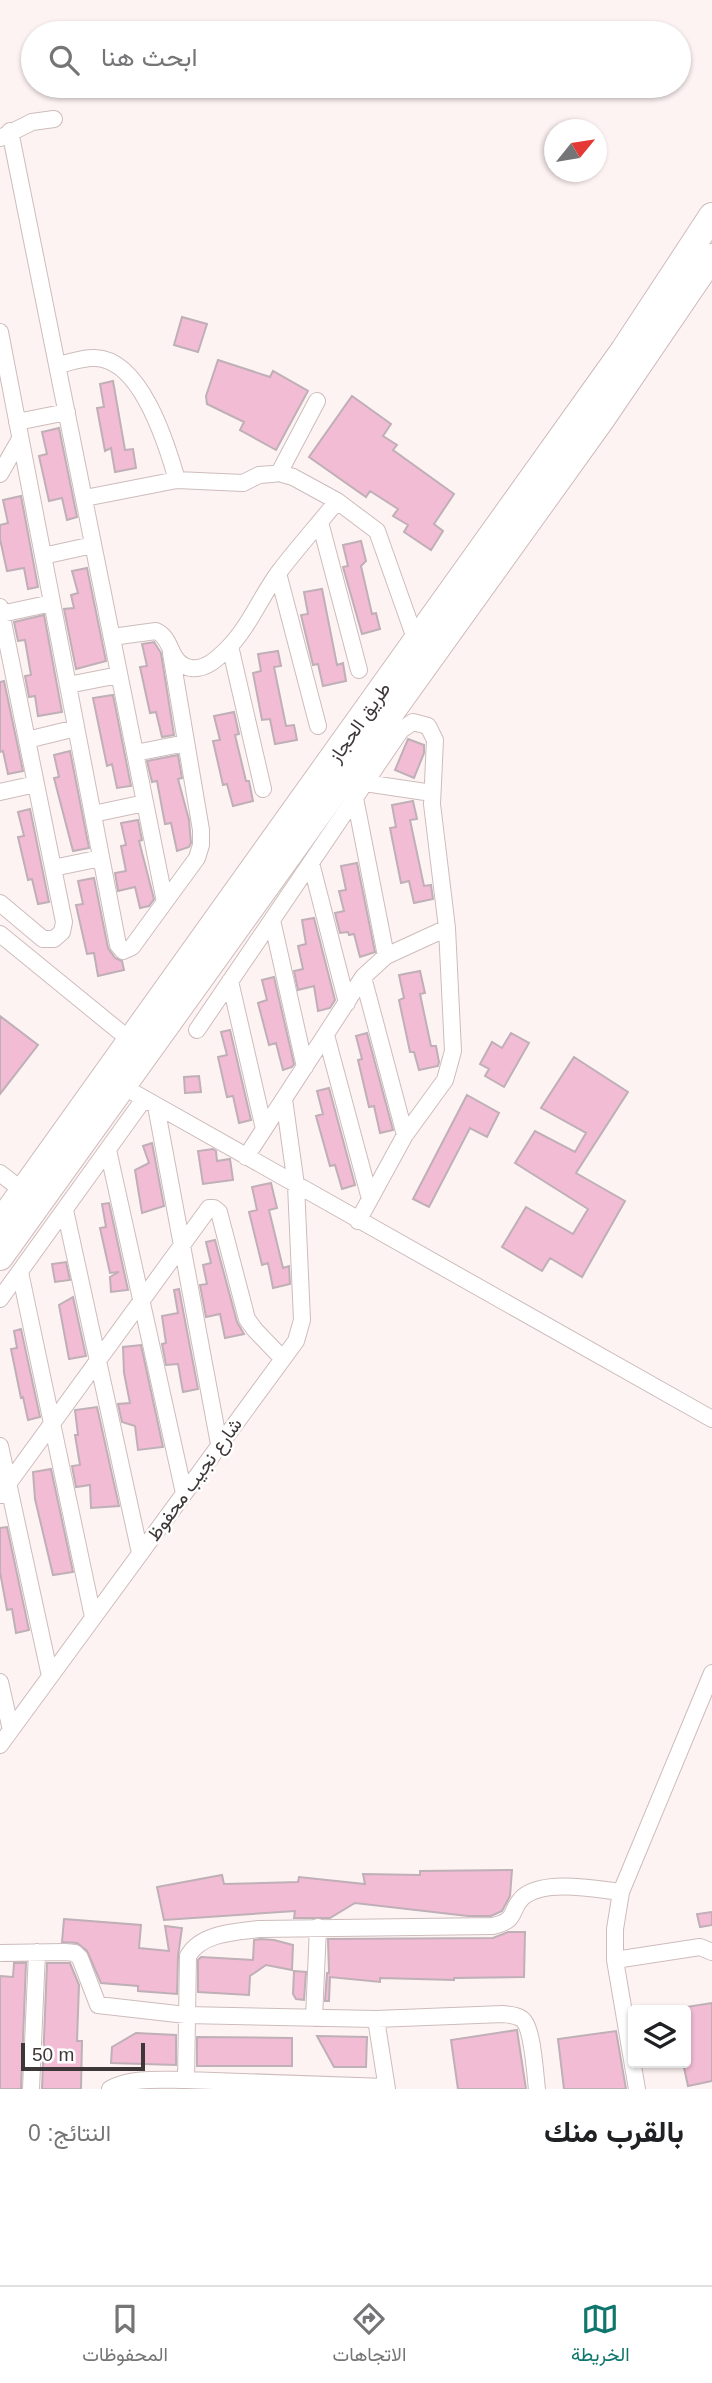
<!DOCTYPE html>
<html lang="ar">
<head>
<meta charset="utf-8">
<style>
	:root { --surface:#fff; --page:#f6f6f6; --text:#202124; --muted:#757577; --line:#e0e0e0; --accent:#0f766e }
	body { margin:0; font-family:Helvetica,Vazirmatn,sans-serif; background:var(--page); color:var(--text); direction:rtl }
	.controls { position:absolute; right:21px; bottom:21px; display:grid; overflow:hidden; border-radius:7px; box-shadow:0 2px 5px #0004 }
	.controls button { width:63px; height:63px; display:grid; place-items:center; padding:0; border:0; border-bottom:2px solid var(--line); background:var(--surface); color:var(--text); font:35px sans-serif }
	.compass { position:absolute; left:544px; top:119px; width:63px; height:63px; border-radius:50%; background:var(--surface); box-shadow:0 2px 5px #0004; rotate:60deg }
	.scale { position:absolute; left:21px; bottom:18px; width:124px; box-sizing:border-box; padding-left:7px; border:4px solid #3e3737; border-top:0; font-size:19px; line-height:24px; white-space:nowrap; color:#3e3737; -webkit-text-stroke:5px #fff; paint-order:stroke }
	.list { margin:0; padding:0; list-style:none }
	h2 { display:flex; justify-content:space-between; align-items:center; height:91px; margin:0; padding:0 28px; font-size:30px }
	h2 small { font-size:23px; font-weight:400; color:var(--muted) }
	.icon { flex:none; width:38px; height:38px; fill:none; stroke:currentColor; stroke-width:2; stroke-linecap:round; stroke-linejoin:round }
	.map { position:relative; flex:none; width:712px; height:2089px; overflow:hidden; direction:ltr }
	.search { position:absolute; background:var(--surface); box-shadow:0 2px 5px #0004; left:21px; right:21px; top:21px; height:77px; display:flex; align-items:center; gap:18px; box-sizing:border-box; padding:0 24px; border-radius:38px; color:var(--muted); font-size:26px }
	.sheet { height:196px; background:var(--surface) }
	nav { display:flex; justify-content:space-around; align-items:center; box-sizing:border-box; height:98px; border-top:2px solid var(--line); background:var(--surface); font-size:19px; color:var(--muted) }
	nav a { display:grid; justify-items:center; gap:4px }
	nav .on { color:var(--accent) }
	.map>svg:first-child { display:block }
</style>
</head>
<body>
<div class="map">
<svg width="712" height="2089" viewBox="0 0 712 2089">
	<rect width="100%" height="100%" fill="#fef3f3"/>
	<!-- building -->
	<path fill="#f2bcd4" stroke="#bfafb6" stroke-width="2" d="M 182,317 L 207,324 L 198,352 L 174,345 Z
		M 218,360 L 270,377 L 273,371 L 308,391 L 276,450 L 240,430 L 244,422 L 207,404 L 206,396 Z
		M 113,381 L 125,450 L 133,449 L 136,468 L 115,472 L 111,448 L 105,451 L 97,408 L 104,407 L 100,384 Z
		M 352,396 L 391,424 L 383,436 L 397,445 L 393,450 L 454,494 L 434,524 L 443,531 L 431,550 L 404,532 L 408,525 L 393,516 L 398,509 L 370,491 L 366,497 L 309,457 Z
		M 59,428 L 77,517 L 67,520 L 62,498 L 49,501 L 39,456 L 47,454 L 42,432 Z
		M 21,496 L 38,587 L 28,589 L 24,568 L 7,571 L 0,539 L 0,525 L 8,523 L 3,500 Z
		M 361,541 L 366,561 L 361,566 L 372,614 L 376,613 L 380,629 L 362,634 L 343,567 L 348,566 L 343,545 Z
		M 87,568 L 106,661 L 76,669 L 64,609 L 74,608 L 71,595 L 78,593 L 72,571 Z
		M 322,589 L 337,665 L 343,663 L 346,681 L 323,686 L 318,664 L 313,665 L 301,615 L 308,614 L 304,592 Z
		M 44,615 L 62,712 L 38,716 L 35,696 L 29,697 L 25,676 L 31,675 L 25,640 L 18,641 L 14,622 Z
		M 154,642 L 161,653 L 174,735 L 162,737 L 156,712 L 150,713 L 140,667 L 147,666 L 142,644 Z
		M 278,651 L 281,666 L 274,667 L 286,726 L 294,725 L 297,740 L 275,744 L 270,719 L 262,720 L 253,673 L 261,671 L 258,654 Z
		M 4,681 L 23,771 L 8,774 L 3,751 L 0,752 L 0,682 Z
		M 113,695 L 131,786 L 117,788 L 112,764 L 107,766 L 93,698 Z
		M 234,712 L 239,734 L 235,735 L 246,781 L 249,781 L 253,801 L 233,806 L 227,784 L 223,785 L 213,741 L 220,740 L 214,716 Z
		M 408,739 L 424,745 L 424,753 L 414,778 L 395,770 Z
		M 70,751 L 89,848 L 73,851 L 54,778 L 59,777 L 54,755 Z
		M 178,755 L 182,778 L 178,779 L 189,820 L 191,843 L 189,847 L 177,851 L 171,823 L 165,824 L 157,781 L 152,782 L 147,761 Z
		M 413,801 L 417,819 L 410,820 L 424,886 L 431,885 L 433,899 L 414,903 L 409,881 L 401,883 L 390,828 L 396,827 L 392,805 Z
		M 30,809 L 49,902 L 38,904 L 32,879 L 28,880 L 18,837 L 24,836 L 18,812 Z
		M 138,820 L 142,840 L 139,841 L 154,899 L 149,906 L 140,908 L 135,887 L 118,891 L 115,873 L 126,871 L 121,846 L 126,845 L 121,823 Z
		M 357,863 L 375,952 L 360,957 L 354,934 L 349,935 L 348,932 L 340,933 L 335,913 L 344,911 L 339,891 L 346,890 L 341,866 Z
		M 94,878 L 108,948 L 115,958 L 122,961 L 124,970 L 98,976 L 94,953 L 87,954 L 76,905 L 83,904 L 78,881 Z
		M 314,918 L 335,1000 L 330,1008 L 318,1011 L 314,986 L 298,990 L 294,971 L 303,969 L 298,946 L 306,944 L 302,920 Z
		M 420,971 L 425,993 L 420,994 L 431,1046 L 436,1046 L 439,1062 L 438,1066 L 419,1070 L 414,1052 L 410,1052 L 399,1000 L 404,998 L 399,975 Z
		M 274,977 L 294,1064 L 292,1067 L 283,1070 L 276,1043 L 269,1045 L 258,1003 L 267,1000 L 262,980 Z
		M 0,1016 L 38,1045 L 0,1094 Z
		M 230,1030 L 251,1120 L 239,1123 L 233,1096 L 227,1097 L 218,1057 L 227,1055 L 221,1032 Z
		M 367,1033 L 393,1130 L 380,1133 L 374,1106 L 369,1107 L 358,1060 L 362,1059 L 356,1036 Z
		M 511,1033 L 529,1043 L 504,1087 L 485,1076 L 489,1069 L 480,1064 L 492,1042 L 502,1048 Z
		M 574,1057 L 628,1092 L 576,1173 L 625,1201 L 582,1277 L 550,1258 L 542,1271 L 502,1247 L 526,1207 L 573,1234 L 588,1209 L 515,1163 L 535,1131 L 575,1152 L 586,1133 L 541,1108 Z
		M 199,1076 L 201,1092 L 185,1093 L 184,1077 Z
		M 329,1088 L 355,1185 L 342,1189 L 335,1165 L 330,1166 L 316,1116 L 323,1114 L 317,1091 Z
		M 467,1095 L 499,1113 L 487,1137 L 470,1128 L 429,1207 L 413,1199 Z
		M 152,1143 L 164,1206 L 142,1213 L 135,1170 L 149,1163 L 143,1146 Z
		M 213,1149 L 216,1151 L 217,1161 L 230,1159 L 233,1180 L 203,1184 L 198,1151 Z
		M 271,1183 L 277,1208 L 269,1210 L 283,1268 L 289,1266 L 290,1284 L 273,1288 L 268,1263 L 262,1265 L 249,1212 L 257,1210 L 252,1187 Z
		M 109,1203 L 128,1290 L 111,1292 L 110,1277 L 119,1272 L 110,1273 L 100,1228 L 106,1227 L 102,1204 Z
		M 215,1240 L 237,1322 L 244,1334 L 225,1338 L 220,1314 L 206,1317 L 200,1285 L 207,1284 L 203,1265 L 211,1263 L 206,1242 Z
		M 66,1262 L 70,1280 L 55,1282 L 52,1264 Z
		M 179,1289 L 198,1389 L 183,1392 L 178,1364 L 166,1365 L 162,1344 L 166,1343 L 162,1316 L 178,1313 L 174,1290 Z
		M 73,1297 L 86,1356 L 69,1359 L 59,1305 Z
		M 21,1329 L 40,1417 L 28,1420 L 23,1397 L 21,1398 L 11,1349 L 17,1348 L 14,1331 Z
		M 141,1345 L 163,1447 L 138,1450 L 135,1426 L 122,1422 L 118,1404 L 130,1403 L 124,1373 L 123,1347 Z
		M 97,1407 L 119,1506 L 91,1508 L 90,1485 L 76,1487 L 72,1466 L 80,1465 L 75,1435 L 78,1435 L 75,1410 Z
		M 51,1469 L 73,1572 L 53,1575 L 35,1499 L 33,1472 Z
		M 7,1527 L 29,1630 L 16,1633 L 12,1609 L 7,1610 L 0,1572 L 0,1528 Z
		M 512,1870 L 510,1896 L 502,1911 L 491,1916 L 468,1916 L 355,1903 L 330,1918 L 294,1918 L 295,1911 L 164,1920 L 157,1887 L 222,1875 L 224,1884 L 298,1882 L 299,1877 L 365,1884 L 363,1874 L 420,1875 L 420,1871 Z
		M 712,1912 L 712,1925 L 700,1927 L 697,1914 Z
		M 64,1919 L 141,1925 L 139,1948 L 169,1951 L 165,1926 L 182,1928 L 178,1956 L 177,1994 L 138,1991 L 138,1986 L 101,1983 L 87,1951 L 77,1943 L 62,1942 Z
		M 508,1932 L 525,1932 L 524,1977 L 454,1978 L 454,1980 L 380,1978 L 380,1982 L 330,1977 L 329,2001 L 325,2001 L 327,1973 L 329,1973 L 328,1939 L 493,1938 Z
		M 261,1939 L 274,1940 L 293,1945 L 292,1970 L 266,1965 L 250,1976 L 249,1995 L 198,1992 L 198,1960 L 201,1957 L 253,1960 L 254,1940 Z
		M 14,1963 L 26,1963 L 21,2089 L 0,2089 L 0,1976 L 13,1977 Z
		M 47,1963 L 70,1963 L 79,1985 L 77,2041 L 82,2041 L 81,2089 L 42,2089 Z
		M 294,1971 L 306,1972 L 304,2000 L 296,1999 L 293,1994 Z
		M 712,2003 L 712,2081 L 688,2086 L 683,2063 L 686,2063 L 686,2007 Z
		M 517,2030 L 526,2089 L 458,2089 L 451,2040 Z
		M 616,2031 L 626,2089 L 564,2089 L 558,2039 Z
		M 136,2033 L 176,2035 L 176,2065 L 111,2063 L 112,2047 Z
		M 317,2036 L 367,2037 L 366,2067 L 334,2067 Z
		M 197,2037 L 292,2038 L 292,2066 L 197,2066 Z"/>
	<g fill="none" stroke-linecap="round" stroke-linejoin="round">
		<defs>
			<path id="minor" d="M 10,131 L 165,902
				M 0,138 L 32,122 L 54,119
				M 0,332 L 118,945 L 123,951 L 132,947 L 197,858 L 201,845 L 201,830 L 171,653
				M 57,365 C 69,363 83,357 95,358 C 141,359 167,445 177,480
				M 17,422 L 67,412
				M 279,473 L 317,401
				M 0,474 L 20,439
				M 85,498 L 177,480 L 243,483 L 259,475 L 272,474 L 279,473 L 293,477 L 337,501 L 377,531 L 416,641
				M 320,522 L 359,670
				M 43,556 L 93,545
				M 278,573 L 318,726
				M 0,607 L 64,922 L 62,932 L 54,939 L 43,939 L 0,903
				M 1,614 L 52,603
				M 112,637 L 156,631 C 174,639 168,664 191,668 C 206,670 218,658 228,648 C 249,627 261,596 279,572 C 297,548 318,525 337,501
				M 230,646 L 263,789
				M 68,685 L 119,675
				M 27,740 L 76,728
				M 135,753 L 186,743
				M 365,783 L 432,793
				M 0,792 L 36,784
				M 355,798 L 386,956
				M 93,814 L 145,803
				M 311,863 L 347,1003
				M 53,868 L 101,858
				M 272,920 L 305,1067
				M 0,934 L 130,1040
				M 363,977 L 405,1135
				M 230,981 L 264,1129
				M 197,1030 L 401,730 L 413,722 L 428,726 L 435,740 L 432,804 L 447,928 L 453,1051 L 445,1080 L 405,1135 L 358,1221
				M 326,1035 L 370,1199
				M 122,1086 L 712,1419
				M 156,1106 L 219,1444
				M 108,1150 L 184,1493
				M 246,1157 L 363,977 L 386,956 L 447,928
				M 0,1173 L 23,1191
				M 65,1210 L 140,1553
				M 20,1272 L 93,1617
				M 0,1299 L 144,1099
				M 0,1446 L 50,1676
				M 0,1495 L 209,1208 L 214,1208 L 219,1212 L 247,1319 L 255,1330 L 282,1358
				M 0,1682 L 11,1730
				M 0,1745 L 296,1341 L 302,1320 L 296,1185 L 284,1099
				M 0,1953 L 65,1952 L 75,1953 L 80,1958 L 98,2005 L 186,2015 L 376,2019 L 387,2089
				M 615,1960 L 700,1947 L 712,1952
				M 314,2018 L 318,1927
				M 376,2019 L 503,2014 C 510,2015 519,2015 524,2021 C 533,2032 535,2074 537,2089
				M 386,2087 L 186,2080 L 188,1956 C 201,1933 235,1932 259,1929 L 493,1926 C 519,1920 509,1910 523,1897 C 545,1879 595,1889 621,1892
				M 31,2089 L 37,1952
				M 110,2089 C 132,2077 161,2080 186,2080
				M 637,2089 L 615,1960 L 615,1929 L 621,1892 L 712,1673"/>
			<path id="primary" d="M 0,1223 L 624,350 L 712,216
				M 0,1257 L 601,420 L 712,257"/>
		</defs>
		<!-- minor casing -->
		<use href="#minor" stroke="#cebcbc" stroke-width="18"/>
		<!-- primary casing -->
		<use href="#primary" stroke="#cebcbc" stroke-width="28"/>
		<!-- minor -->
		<use href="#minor" stroke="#fff" stroke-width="16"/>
		<!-- primary -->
		<use href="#primary" stroke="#fff" stroke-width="26"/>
	</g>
	<g text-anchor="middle" stroke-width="5" stroke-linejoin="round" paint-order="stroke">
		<!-- street labels -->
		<g font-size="19" fill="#3e3737" stroke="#fff">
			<text transform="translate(359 722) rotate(-55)" y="7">طريق الحجاز</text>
			<text transform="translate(194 1479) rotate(-54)" y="7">شارع نجيب محفوظ</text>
		</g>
	</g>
</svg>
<div class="controls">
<button><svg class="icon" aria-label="layers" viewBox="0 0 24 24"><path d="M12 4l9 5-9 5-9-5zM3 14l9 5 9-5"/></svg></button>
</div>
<svg class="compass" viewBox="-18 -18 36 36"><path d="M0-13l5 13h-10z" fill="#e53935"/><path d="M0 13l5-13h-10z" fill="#757577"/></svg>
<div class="scale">50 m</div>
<div class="search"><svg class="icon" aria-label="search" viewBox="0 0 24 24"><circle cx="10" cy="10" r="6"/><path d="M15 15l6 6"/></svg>ابحث هنا</div>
</div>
<section class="sheet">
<h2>بالقرب منك<small>النتائج: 0</small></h2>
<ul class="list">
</ul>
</section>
<nav>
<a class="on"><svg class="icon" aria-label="map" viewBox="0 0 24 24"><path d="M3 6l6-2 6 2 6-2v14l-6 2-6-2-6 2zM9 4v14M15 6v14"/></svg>الخريطة</a>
<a><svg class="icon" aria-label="directions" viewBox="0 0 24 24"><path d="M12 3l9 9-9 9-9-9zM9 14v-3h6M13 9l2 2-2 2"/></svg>الاتجاهات</a>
<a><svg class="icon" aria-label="saved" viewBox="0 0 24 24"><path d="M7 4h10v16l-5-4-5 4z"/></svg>المحفوظات</a>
</nav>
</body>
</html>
